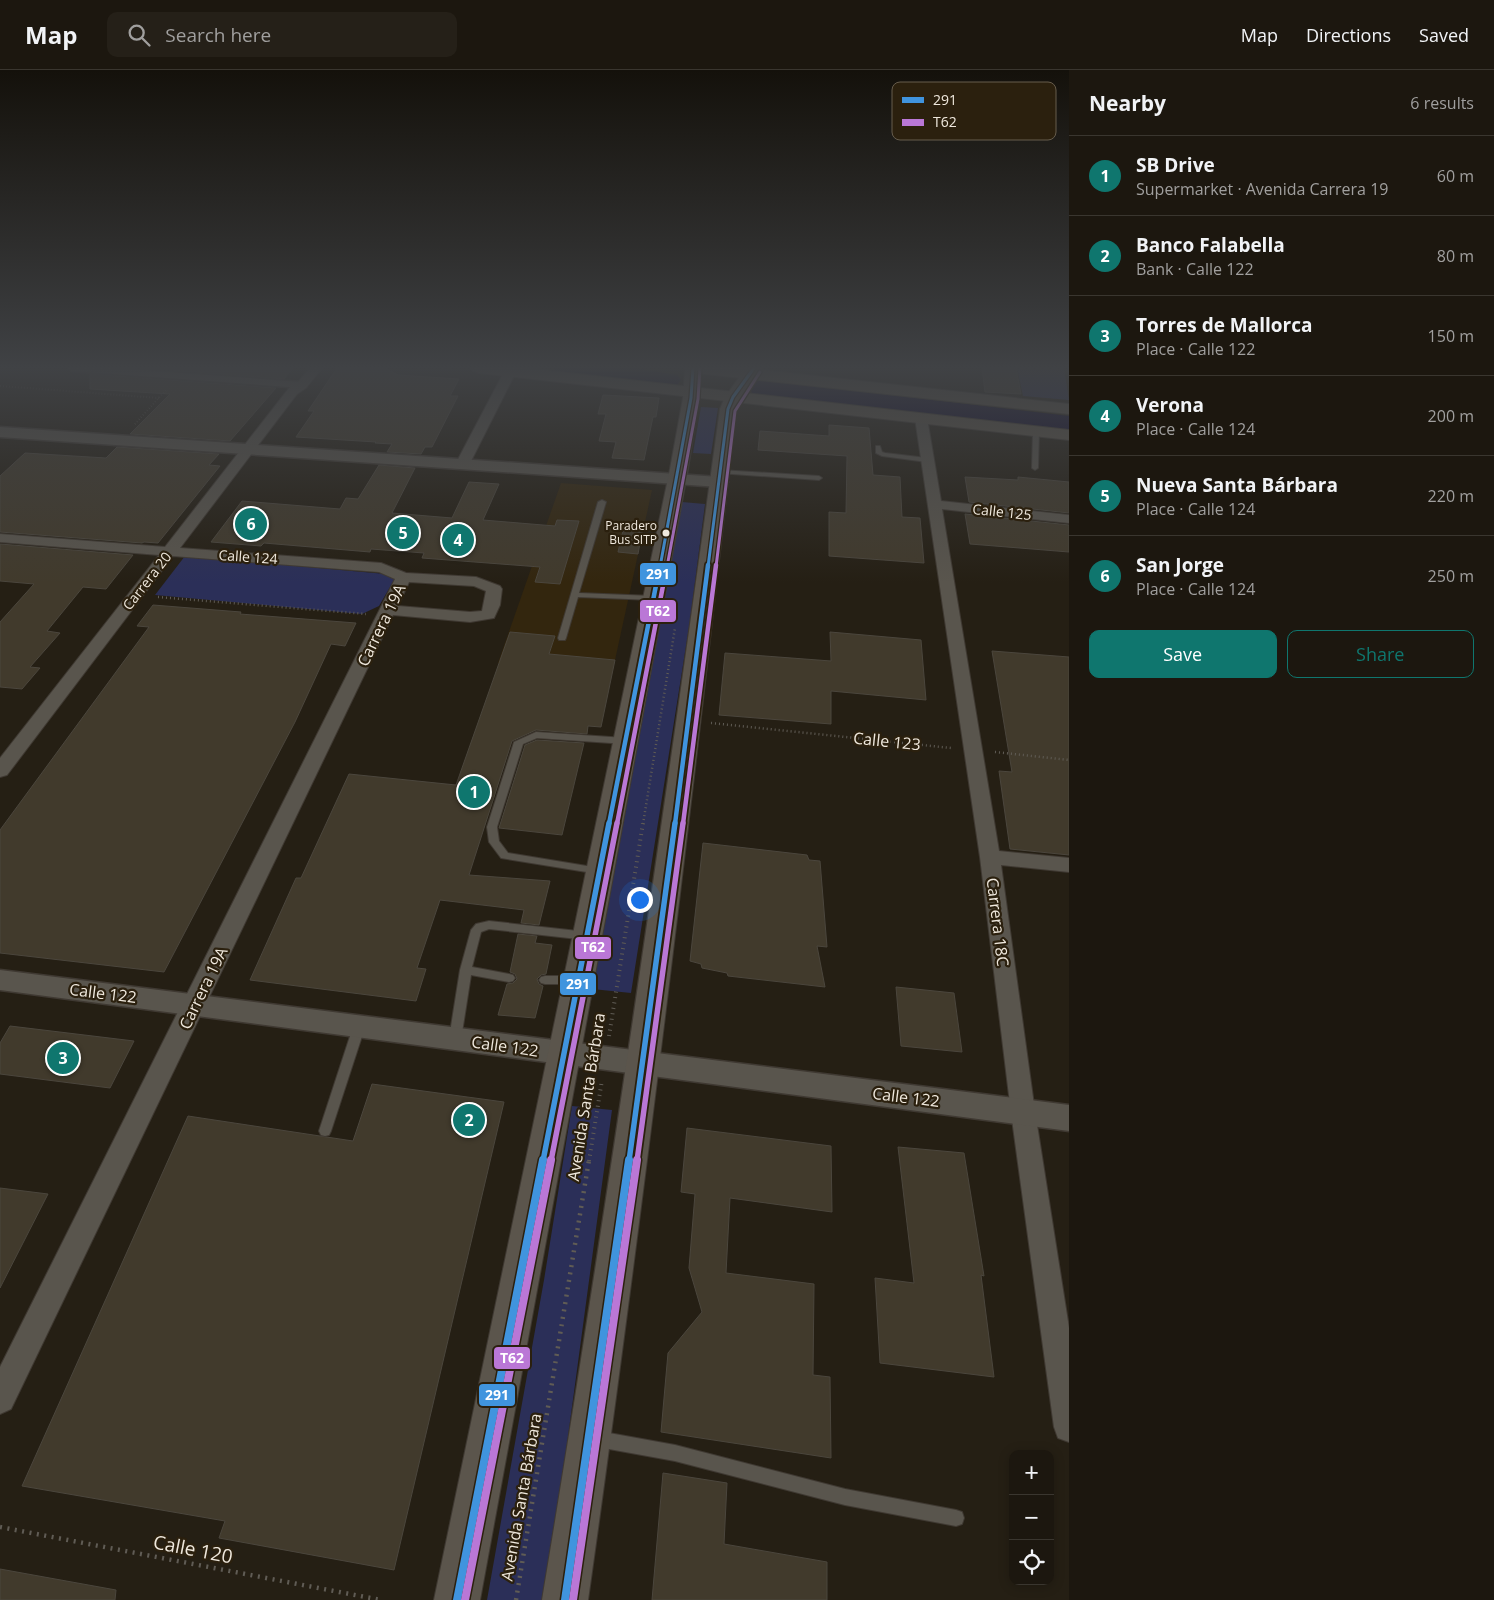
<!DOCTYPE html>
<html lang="en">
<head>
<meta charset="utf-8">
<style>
	:root { --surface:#1c170f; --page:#252018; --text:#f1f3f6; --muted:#a09f9e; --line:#3a362f; --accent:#0f766e }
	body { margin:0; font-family:"Open Sans",sans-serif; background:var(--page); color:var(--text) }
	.controls { position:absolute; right:15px; bottom:15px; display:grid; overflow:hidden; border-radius:10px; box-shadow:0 2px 12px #0003 }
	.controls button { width:45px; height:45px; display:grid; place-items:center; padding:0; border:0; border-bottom:1px solid var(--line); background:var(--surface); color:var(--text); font:25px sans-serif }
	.you { position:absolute; left:639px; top:829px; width:18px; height:18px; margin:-12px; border:4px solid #fff; border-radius:50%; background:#1a73e8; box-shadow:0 0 0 8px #1a73e833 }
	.badge { display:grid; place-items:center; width:32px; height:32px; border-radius:50%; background:var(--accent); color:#fff; font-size:16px; font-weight:700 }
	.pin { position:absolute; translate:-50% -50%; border:2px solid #fff; box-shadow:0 1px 5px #0006 }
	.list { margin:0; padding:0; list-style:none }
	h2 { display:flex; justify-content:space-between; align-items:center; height:65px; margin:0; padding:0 20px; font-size:21px }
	h2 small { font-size:16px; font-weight:400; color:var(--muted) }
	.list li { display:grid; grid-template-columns:32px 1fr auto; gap:15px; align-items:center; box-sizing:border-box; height:80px; padding:0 20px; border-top:1px solid var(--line) }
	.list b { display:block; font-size:19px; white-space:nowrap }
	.list p { margin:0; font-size:16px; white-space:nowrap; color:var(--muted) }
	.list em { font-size:16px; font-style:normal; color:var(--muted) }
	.actions { display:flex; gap:10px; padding:15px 20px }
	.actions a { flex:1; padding:11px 0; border:1px solid var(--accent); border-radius:10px; text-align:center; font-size:18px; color:var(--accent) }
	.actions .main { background:var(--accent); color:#fff }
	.icon { flex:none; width:28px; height:28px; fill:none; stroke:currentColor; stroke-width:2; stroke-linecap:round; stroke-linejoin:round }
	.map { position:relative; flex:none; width:1069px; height:1530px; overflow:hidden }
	header { display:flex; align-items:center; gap:30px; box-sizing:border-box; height:70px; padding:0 25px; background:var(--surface); border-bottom:1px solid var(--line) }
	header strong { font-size:24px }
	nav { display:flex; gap:28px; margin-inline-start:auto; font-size:18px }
	.search { width:350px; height:45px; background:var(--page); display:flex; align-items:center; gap:12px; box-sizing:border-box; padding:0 18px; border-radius:10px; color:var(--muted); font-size:19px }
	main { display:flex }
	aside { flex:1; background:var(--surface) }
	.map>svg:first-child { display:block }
</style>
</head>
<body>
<header>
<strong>Map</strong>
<div class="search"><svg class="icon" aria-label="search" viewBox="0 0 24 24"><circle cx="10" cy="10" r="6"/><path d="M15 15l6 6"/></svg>Search here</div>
<nav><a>Map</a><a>Directions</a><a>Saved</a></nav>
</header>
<main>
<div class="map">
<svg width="1069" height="1530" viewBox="0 0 1069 1530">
	<rect width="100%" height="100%" fill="#251f14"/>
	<!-- built -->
	<path fill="#33260e" d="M 561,413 L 652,420 L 612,604 L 498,593 Z"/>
	<!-- green -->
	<path fill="#2b2f58" d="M 1017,298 L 1064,298 L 1069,330 L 1023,326 Z
		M 701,337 L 718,338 L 711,384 L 693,383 Z
		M 682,432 L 705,434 L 690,551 L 631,923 L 592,919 Z
		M 185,486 L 397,505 L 379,536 L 362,544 L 155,525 Z
		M 572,1036 L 612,1040 L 546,1530 L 487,1530 L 544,1210 Z"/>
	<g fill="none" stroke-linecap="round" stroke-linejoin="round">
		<!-- river -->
		<path fill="#0a052d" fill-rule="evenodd" d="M 554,298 L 635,298 L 677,305 L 681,310 L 677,315 L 668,318 L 566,306 L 557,303 Z
			M 762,310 L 1069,346 L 1069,362 L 753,324 L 749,318 L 753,312 Z"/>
	</g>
	<!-- building -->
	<path fill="#413a2c" stroke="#4b463d" d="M 142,298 L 293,298 L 284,309 Z
		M 337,298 L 385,298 L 398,305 L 459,309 L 450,326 L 458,326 L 432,377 L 425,377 L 421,384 L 387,382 L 392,374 L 375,373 L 376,372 L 296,367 L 314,341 L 308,341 Z
		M 982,298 L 1016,298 L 1021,324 L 985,322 Z
		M 90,304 L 276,318 L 230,371 L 130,364 L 170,324 L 90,319 Z
		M 603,325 L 659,328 L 656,347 L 653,347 L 644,390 L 612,388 L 616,372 L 599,371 L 606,344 L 598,344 Z
		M 829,355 L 869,358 L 873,405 L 900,407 L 902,447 L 920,448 L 924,493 L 829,486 L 829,442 L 846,443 L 847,386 L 758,380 L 760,361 L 829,366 Z
		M 117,377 L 219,384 L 209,395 L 220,396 L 158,473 L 144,472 L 142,473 L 0,462 L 0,406 L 25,383 L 106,388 Z
		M 379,395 L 415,398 L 392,443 L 452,448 L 469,412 L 499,414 L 483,450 L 555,456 L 557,450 L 579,451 L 560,514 L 535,512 L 540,497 L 422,488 L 424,483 L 371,479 L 370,482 L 264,473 L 261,476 L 211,472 L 242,431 L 340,439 L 346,428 L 358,429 Z
		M 965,407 L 1018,410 L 1018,407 L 1069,412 L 1069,443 L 969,432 Z
		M 965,444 L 1069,455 L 1069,482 L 970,474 Z
		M 623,461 L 642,462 L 638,484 L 618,482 Z
		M 0,474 L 133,485 L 106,519 L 83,517 L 47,561 L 60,563 L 30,597 L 40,598 L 22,619 L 0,617 L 0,552 L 34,514 L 0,511 Z
		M 153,535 L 241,542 L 240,544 L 356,553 L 345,576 L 331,574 L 295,652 L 164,902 L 0,883 L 0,760 L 149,557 L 137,556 Z
		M 510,562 L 555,566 L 549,584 L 615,590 L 601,657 L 588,656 L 587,664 L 536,660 L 512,671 L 469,805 L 550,811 L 539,855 L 521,853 L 524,840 L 440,830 L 417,898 L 426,899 L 416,931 L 250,910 L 296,808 L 301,808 L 349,704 L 456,715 Z
		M 830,562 L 921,570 L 926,630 L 831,621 L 831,654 L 719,645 L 725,583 L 831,591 Z
		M 992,581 L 1069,587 L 1069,785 L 1010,779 L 999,701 L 1012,702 Z
		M 537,670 L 584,673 L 562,765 L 499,758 L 525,675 Z
		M 703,773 L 807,785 L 809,790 L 820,791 L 827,877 L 817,876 L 825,917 L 728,906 L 727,903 L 702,898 L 701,894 L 690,891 Z
		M 518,864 L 537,866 L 535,873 L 552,875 L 546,904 L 541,905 L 537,909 L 539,914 L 543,916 L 535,948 L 498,945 L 507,914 L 513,913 L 517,909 L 515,904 L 510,902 Z
		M 896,917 L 954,923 L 962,982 L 901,976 Z
		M 10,956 L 134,971 L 110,1018 L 0,1004 L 0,973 Z
		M 372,1014 L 504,1032 L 394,1500 L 219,1468 L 225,1451 L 22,1416 L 188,1046 L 353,1071 Z
		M 687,1058 L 831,1076 L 832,1142 L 730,1128 L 726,1203 L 814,1214 L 813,1305 L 830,1307 L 831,1388 L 661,1362 L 668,1283 L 702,1242 L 689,1198 L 695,1124 L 681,1122 Z
		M 898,1077 L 964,1083 L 984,1206 L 981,1205 L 994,1307 L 880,1293 L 875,1208 L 914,1213 Z
		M 0,1118 L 48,1124 L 0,1218 Z
		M 663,1403 L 727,1413 L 724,1474 L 827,1492 L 827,1530 L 652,1530 Z
		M 0,1499 L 116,1520 L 115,1530 L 0,1530 Z"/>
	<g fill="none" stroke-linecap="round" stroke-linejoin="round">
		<defs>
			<path id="service" d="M 1036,359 L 1039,361 L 1038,398 L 1035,400 L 1032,398 L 1033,361 Z
				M 876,376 L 880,376 L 882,382 L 885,383 L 927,388 L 930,390 L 927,392 L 882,386 L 876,383 Z
				M 720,400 L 819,406 L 822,408 L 819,410 L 718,403 L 717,402 Z
				M 602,430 L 606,432 L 579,523 L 653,526 L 657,528 L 653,530 L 578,527 L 566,568 L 565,570 L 559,570 L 558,568 L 598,432 Z
				M 536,662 L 626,668 L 631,671 L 626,674 L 537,668 L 523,674 L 497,757 L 499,771 L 508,783 L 599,798 L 604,801 L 603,803 L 599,804 L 501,788 L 489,772 L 487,757 L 514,672 Z
				M 489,851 L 587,862 L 591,863 L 592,866 L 591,869 L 587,870 L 489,859 L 481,862 L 472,897 L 509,904 L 513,905 L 515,908 L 513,911 L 509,912 L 471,905 L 461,969 L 459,972 L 455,973 L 451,972 L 449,969 L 460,900 L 471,860 L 476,854 Z
				M 545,906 L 576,906 L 580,907 L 582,910 L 580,913 L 576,914 L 545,914 L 541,913 L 539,910 L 541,907 Z
				M 359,953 L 363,954 L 365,957 L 331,1061 L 329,1065 L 325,1066 L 321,1065 L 319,1061 L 353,957 L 355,954 Z
				M 598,1361 L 675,1375 L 845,1419 L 956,1440 L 962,1442 L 964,1448 L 962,1454 L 956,1456 L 845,1435 L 675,1391 L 598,1377 L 593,1374 L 590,1369 L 593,1364 Z"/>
			<path id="pedestrian" d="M 68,298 L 112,298 L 302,312 L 306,315 L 302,318 L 72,301 Z"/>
			<path id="minor" d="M 310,298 L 322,298 L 306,318 L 297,324 L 180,478 L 381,493 L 406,503 L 476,507 L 500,516 L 502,519 L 500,535 L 494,548 L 470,552 L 393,545 L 11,1339 L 0,1344 L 0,1297 L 395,509 L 379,502 L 173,486 L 7,705 L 0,707 L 0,688 L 159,485 L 0,472 L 0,464 L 165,477 L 289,318 L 298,312 ZM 409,512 L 474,516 L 486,521 L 482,541 L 470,542 L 398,536 Z
				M 510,298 L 516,302 L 469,395 L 462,399 L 457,398 L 455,395 L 504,302 Z
				M 921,344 L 927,348 L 941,431 L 1069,445 L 1069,453 L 942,439 L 999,781 L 1069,788 L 1069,802 L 1001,795 L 1035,1042 L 1069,1258 L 1069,1372 L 1058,1368 L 1054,1357 L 1011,1042 L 980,787 L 915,348 Z"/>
			<path id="tertiary" d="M 0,357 L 719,407 L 725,408 L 728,412 L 725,416 L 719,417 L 0,367 Z
				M 0,900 L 1069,1035 L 1069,1061 L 0,920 Z"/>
			<path id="secondary" d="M 685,298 L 701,298 L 699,328 L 688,399 L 480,1530 L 434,1530 L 670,399 L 683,328 Z
				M 746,298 L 762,298 L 741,327 L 736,339 C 692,736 644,1134 588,1530 L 542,1530 C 608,1134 665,737 720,339 L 725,327 Z"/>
			<path id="primary" d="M 471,298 L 525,298 L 1069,360 L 1069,370 L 479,303 L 473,301 Z
				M 688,298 L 743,298 L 1069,334 L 1069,344 L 696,303 L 690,301 Z"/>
		</defs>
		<!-- service casing -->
		<use href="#service" stroke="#3f3932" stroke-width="2"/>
		<!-- pedestrian casing -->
		<use href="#pedestrian" stroke="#3f3932" stroke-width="3"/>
		<!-- minor casing -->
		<use href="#minor" stroke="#3f3932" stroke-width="2"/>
		<!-- tertiary casing -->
		<use href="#tertiary" stroke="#3f3932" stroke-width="3"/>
		<!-- secondary casing -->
		<use href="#secondary" stroke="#3f3932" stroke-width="2"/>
		<!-- primary casing -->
		<use href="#primary" stroke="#3f3932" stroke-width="2"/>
		<!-- path-far3 -->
		<path stroke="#605c55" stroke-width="2" stroke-dasharray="0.5 2.5" stroke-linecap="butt" d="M 439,298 L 460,301
			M 1068,298 L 1069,304
			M 0,316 L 159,328
			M 135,354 L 166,320"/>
		<!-- path-far2 -->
		<path stroke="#605c55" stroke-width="2.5" stroke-dasharray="1 3" stroke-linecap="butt" d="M 158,527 L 366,544
			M 711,653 L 951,678
			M 995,682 L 1069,690
			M 643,754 L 675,558"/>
		<!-- path-far1 -->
		<path stroke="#605c55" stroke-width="4" stroke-dasharray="1 4.5" stroke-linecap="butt" d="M 609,966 L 643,753
			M 589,1091 L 602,1010"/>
		<!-- path -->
		<path stroke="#605c55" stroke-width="4.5" stroke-dasharray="2 5.5" stroke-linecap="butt" d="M 0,1457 L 381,1530
			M 516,1530 L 589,1090"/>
		<!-- service -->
		<use href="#service" fill="#59554d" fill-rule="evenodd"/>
		<!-- pedestrian -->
		<use href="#pedestrian" fill="#59554d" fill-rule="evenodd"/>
		<!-- minor -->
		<use href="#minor" fill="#59554d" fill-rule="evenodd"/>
		<!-- tertiary -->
		<use href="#tertiary" fill="#59554d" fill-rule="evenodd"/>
		<!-- secondary -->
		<use href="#secondary" fill="#5b554c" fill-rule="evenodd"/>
		<!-- primary -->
		<use href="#primary" fill="#5e574b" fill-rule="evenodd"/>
		<defs>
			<path id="bus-1-far3" d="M 660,497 L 691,328 L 693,298
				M 708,497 L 728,339 L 733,327 L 754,298"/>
			<path id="bus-1-far2" d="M 609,754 L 660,495
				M 675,754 L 708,495"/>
			<path id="bus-1-far1" d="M 543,1091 L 609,753
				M 629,1091 L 675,753"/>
			<path id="bus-1" d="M 457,1530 L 543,1090
				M 565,1530 L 629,1090"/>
			<path id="bus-2-far3" d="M 667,497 L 698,329 L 700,298
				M 716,497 L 735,341 L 760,302"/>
			<path id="bus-2-far2" d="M 617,754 L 667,495
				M 683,754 L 716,495"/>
			<path id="bus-2-far1" d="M 551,1091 L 617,753
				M 637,1091 L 683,753"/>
			<path id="bus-2" d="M 465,1530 L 551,1090
				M 573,1530 L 637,1090"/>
		</defs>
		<!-- bus-1-far3 casing -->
		<use href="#bus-1-far3" stroke="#2b200e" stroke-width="5.5"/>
		<!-- bus-1-far2 casing -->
		<use href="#bus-1-far2" stroke="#2b200e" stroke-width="8"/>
		<!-- bus-1-far1 casing -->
		<use href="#bus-1-far1" stroke="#2b200e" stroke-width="9"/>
		<!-- bus-1 casing -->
		<use href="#bus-1" stroke="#2b200e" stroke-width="11"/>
		<!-- bus-2-far3 casing -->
		<use href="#bus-2-far3" stroke="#2b200e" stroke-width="5.5"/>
		<!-- bus-2-far2 casing -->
		<use href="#bus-2-far2" stroke="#2b200e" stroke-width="8"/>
		<!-- bus-2-far1 casing -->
		<use href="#bus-2-far1" stroke="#2b200e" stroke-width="9"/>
		<!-- bus-2 casing -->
		<use href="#bus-2" stroke="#2b200e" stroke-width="11"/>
		<!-- bus-1-far3 -->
		<use href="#bus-1-far3" stroke="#4094de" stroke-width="3"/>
		<!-- bus-1-far2 -->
		<use href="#bus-1-far2" stroke="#4094de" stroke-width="4.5"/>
		<!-- bus-1-far1 -->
		<use href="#bus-1-far1" stroke="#4094de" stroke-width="5.5"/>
		<!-- bus-1 -->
		<use href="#bus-1" stroke="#4094de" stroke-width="8"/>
		<!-- bus-2-far3 -->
		<use href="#bus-2-far3" stroke="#ba77d6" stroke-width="3"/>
		<!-- bus-2-far2 -->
		<use href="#bus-2-far2" stroke="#ba77d6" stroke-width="4.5"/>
		<!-- bus-2-far1 -->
		<use href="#bus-2-far1" stroke="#ba77d6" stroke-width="5.5"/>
		<!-- bus-2 -->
		<use href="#bus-2" stroke="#ba77d6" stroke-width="8"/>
	</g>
	<!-- sky -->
	<linearGradient id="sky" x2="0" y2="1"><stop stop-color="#14110b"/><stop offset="0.58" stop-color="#404245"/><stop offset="1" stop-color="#404245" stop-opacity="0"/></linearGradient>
	<rect width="1069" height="513" fill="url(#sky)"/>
	<!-- markers -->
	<circle fill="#efe8dd" stroke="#2b200e" stroke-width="2" cx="666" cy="463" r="4.5"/>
	<g text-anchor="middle" stroke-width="4.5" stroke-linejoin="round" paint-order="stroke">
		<!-- far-bus labels -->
		<g font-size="12" fill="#efe8dd" stroke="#2b200e" text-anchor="end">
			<text x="657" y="460">Paradero<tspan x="657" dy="14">Bus SITP</tspan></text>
		</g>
		<!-- far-street labels -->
		<g font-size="14" fill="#efe8dd" stroke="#2b200e">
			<text transform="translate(1002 442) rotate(6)" y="5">Calle 125</text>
			<text transform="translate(248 487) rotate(4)" y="5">Calle 124</text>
			<text transform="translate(147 511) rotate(-52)" y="5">Carrera 20</text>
		</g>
		<!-- street labels -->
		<g font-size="16" fill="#efe8dd" stroke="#2b200e">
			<text transform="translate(381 555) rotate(-64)" y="6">Carrera 19A</text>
			<text transform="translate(887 671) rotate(6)" y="6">Calle 123</text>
			<text transform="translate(998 852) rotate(83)" y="6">Carrera 18C</text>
			<text transform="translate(203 918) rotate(-64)" y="6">Carrera 19A</text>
			<text transform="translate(103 923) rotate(7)" y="6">Calle 122</text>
			<text transform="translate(505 976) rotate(8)" y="6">Calle 122</text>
			<text transform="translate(586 1027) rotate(-81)" y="6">Avenida Santa Bárbara</text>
			<text transform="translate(906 1027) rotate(7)" y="6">Calle 122</text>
			<text transform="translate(521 1427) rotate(-80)" y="6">Avenida Santa Bárbara</text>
		</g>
		<!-- near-street labels -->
		<g font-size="19" fill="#efe8dd" stroke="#2b200e">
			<text transform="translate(193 1479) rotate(11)" y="7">Calle 120</text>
		</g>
	</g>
	<!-- legend -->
	<rect x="892" y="12" width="164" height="58" rx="8" fill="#2b200e" stroke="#665c4c" stroke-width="1"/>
	<rect x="902" y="27" width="22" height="6" fill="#4094de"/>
	<rect x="902" y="49" width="22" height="7" fill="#ba77d6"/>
	<g font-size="14" fill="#efe8dd">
		<text x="933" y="35">291</text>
		<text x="933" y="57">T62</text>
	</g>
	<g stroke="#2b200e" stroke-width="2">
		<rect x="639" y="492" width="38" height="24" rx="5" fill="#4094de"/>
		<rect x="639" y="529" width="38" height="24" rx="5" fill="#ba77d6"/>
		<rect x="574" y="866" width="38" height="24" rx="5" fill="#ba77d6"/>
		<rect x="559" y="902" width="38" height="24" rx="5" fill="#4094de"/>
		<rect x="493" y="1276" width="38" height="24" rx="5" fill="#ba77d6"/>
		<rect x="478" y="1313" width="38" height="24" rx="5" fill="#4094de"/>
	</g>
	<g font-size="14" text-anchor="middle" font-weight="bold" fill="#fff">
		<text x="658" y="509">291</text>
		<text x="658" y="546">T62</text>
		<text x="593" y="882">T62</text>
		<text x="578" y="919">291</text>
		<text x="512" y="1293">T62</text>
		<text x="497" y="1330">291</text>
	</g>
</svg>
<div class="controls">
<button>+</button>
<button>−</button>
<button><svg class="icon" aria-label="locate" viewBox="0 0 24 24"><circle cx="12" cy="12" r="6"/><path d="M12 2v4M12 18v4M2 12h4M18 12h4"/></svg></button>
</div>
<div class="you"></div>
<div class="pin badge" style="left:474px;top:722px">1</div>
<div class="pin badge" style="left:469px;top:1050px">2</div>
<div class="pin badge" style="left:63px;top:988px">3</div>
<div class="pin badge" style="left:458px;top:470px">4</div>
<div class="pin badge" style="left:403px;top:463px">5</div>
<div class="pin badge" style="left:251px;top:454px">6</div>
</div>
<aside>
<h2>Nearby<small>6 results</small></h2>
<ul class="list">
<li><span class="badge">1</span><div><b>SB Drive</b><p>Supermarket · Avenida Carrera 19</p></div><em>60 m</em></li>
<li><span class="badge">2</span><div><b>Banco Falabella</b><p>Bank · Calle 122</p></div><em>80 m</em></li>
<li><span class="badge">3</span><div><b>Torres de Mallorca</b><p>Place · Calle 122</p></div><em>150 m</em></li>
<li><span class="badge">4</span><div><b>Verona</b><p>Place · Calle 124</p></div><em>200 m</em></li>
<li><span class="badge">5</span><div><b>Nueva Santa Bárbara</b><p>Place · Calle 124</p></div><em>220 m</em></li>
<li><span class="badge">6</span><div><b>San Jorge</b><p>Place · Calle 124</p></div><em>250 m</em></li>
</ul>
<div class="actions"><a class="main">Save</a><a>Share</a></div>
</aside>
</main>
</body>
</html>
